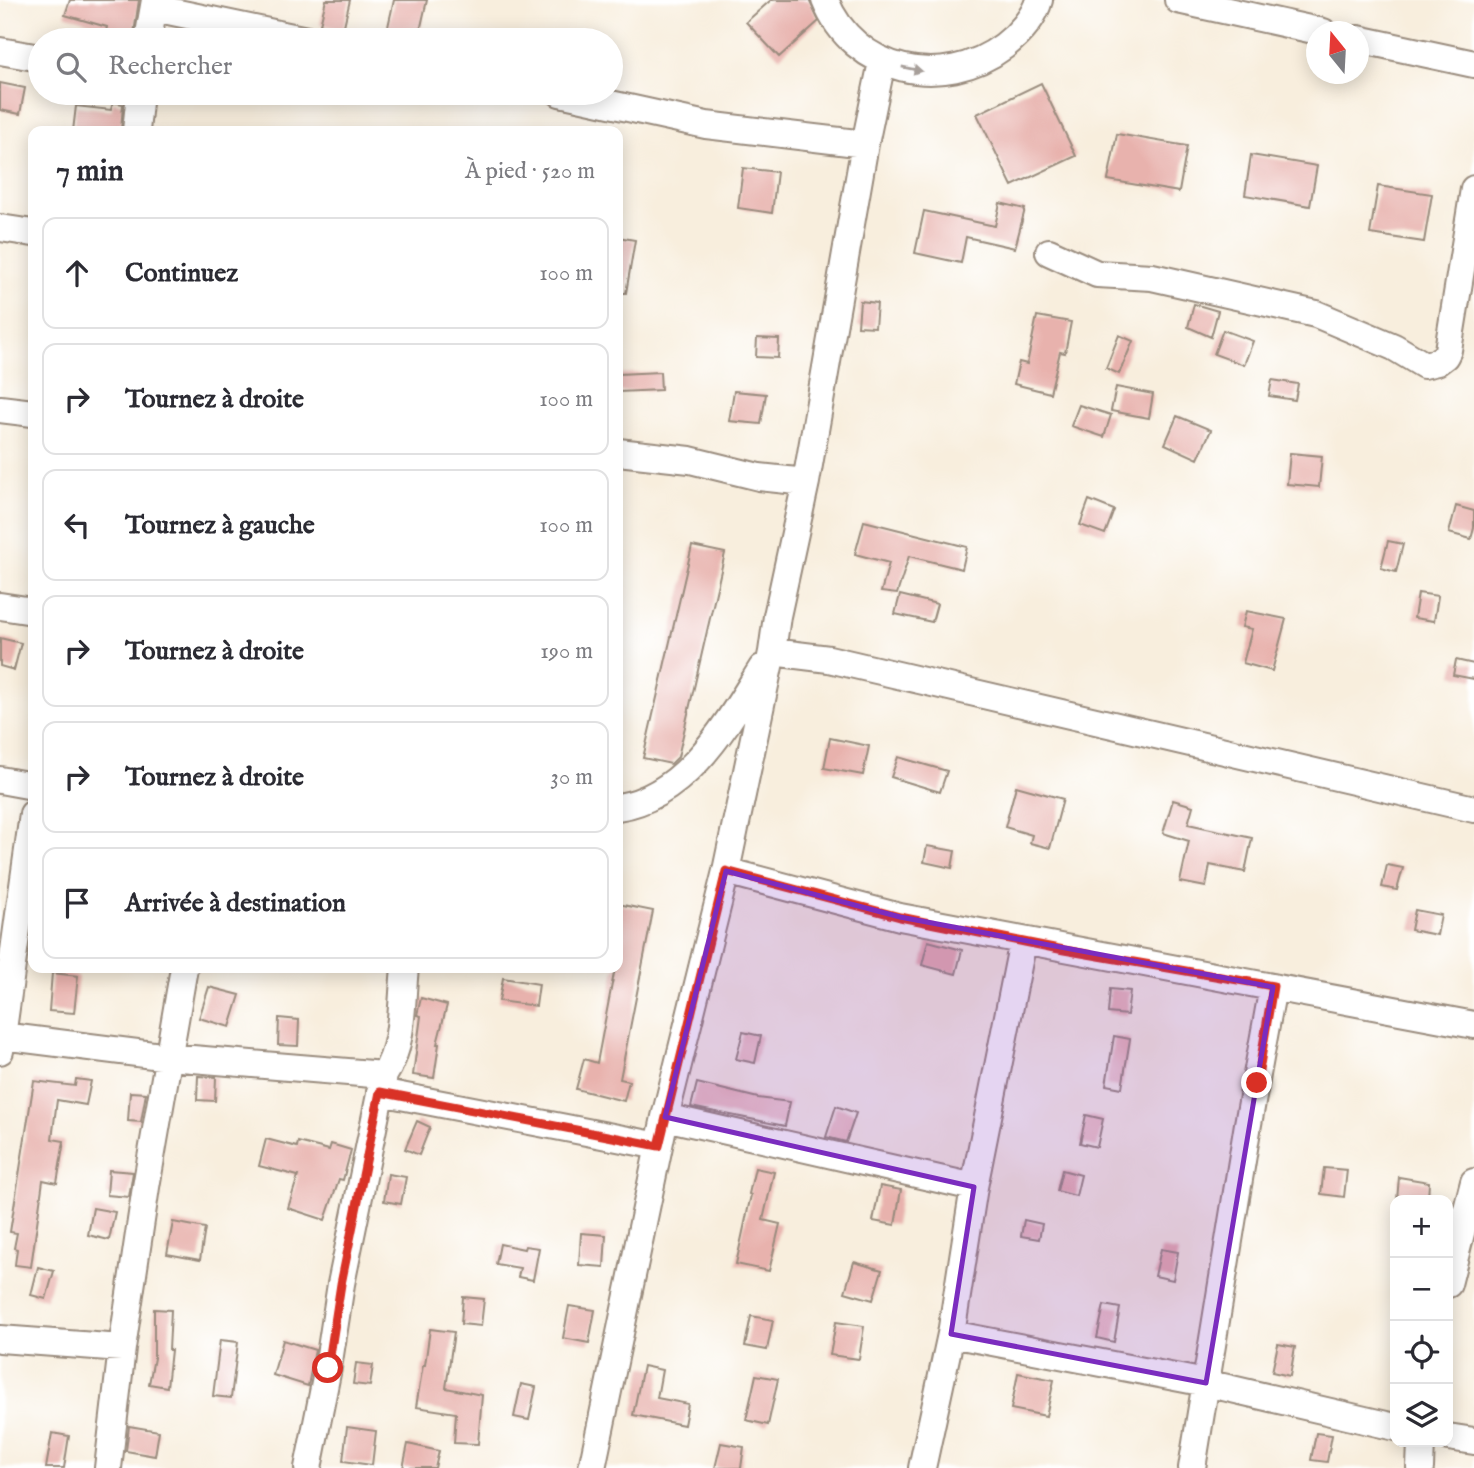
<!DOCTYPE html>
<html lang="fr">
<head>
<meta charset="utf-8">
<style>
	:root { --surface:#fff; --page:#f7f7f7; --text:#2b2b33; --muted:#7c7c81; --line:#e1e1e2 }
	body { margin:0; font-family:"IM FELL English",serif; background:var(--page); color:var(--text) }
	.controls { position:absolute; right:21px; bottom:21px; display:grid; overflow:hidden; border-radius:14px; box-shadow:0 4px 18px #0003 }
	.controls button { width:63px; height:63px; display:grid; place-items:center; padding:0; border:0; border-bottom:2px solid var(--line); background:var(--surface); color:var(--text); font:35px sans-serif }
	.compass { position:absolute; left:1306px; top:21px; width:63px; height:63px; border-radius:50%; background:var(--surface); box-shadow:0 4px 18px #0003; rotate:342deg }
	.stop { position:absolute; width:21px; height:21px; margin:-16px; border:5px solid #d93025; border-radius:50%; background:#fff }
	.stop.end { background:#d93025; border-color:#fff; box-shadow:0 2px 7px #0008 }
	.list { margin:0; padding:0; list-style:none }
	h2 { display:flex; justify-content:space-between; align-items:center; height:91px; margin:0; padding:0 28px; font-size:30px }
	h2 small { font-size:23px; font-weight:400; color:var(--muted) }
	.list li { display:grid; grid-template-columns:46px 1fr auto; gap:21px; align-items:center; box-sizing:border-box; height:112px; margin:0 14px 14px; padding:0 14px; border:2px solid var(--line); border-radius:14px }
	.list b { display:block; font-size:26px; white-space:nowrap }
	.list em { font-size:23px; font-style:normal; color:var(--muted) }
	.icon { flex:none; width:38px; height:38px; fill:none; stroke:currentColor; stroke-width:2; stroke-linecap:round; stroke-linejoin:round }
	.map { position:relative; flex:none; width:1474px; height:1468px; overflow:hidden }
	.search { position:absolute; background:var(--surface); box-shadow:0 4px 18px #0003; left:28px; top:28px; width:595px; height:77px; display:flex; align-items:center; gap:18px; box-sizing:border-box; padding:0 24px; border-radius:38px; color:var(--muted); font-size:26px }
	.panel { position:absolute; background:var(--surface); box-shadow:0 4px 18px #0003; left:28px; top:126px; width:595px; height:847px; border-radius:14px }
	.map>svg:first-child { display:block }
</style>
</head>
<body>
<div class="map">
<svg width="1474" height="1468" viewBox="0 0 1474 1468">
	<rect width="100%" height="100%" fill="#fff"/>
	<filter id="ink" filterUnits="userSpaceOnUse"><feTurbulence type="fractalNoise" baseFrequency=".0143" numOctaves="2"/><feDisplacementMap in="SourceGraphic" scale="14" xChannelSelector="R" yChannelSelector="G"/><feConvolveMatrix kernelMatrix="1 2 1 2 8 2 1 2 1" color-interpolation-filters="sRGB"/></filter>
	<filter id="wash" filterUnits="userSpaceOnUse"><feTurbulence type="fractalNoise" baseFrequency=".00686" numOctaves="4" result="noise"/><feDisplacementMap in="SourceGraphic" scale="28" xChannelSelector="R" yChannelSelector="G"/><feGaussianBlur stdDeviation="1.57" result="paint"/><feColorMatrix in="noise" values="0 0 0 0 0 0 0 0 0 0 0 0 0 0 0 0 0 1.4 0 .05"/><feComposite in="paint" operator="in"/></filter>
	<g filter="url(#wash)">
		<rect width="100%" height="100%" fill="#f8eedd"/>
		<g id="blocks">
			<!-- building -->
			<path fill="#e8b2ad" d="M 70,0 L 139,0 L 133,40 L 104,40 L 107,27 L 65,15 Z
				M 326,0 L 350,0 L 343,30 L 320,24 Z
				M 394,0 L 427,0 L 418,40 L 385,40 Z
				M 771,0 L 809,0 L 819,21 L 779,57 L 746,22 Z
				M 0,83 L 25,88 L 20,114 L 0,110 Z
				M 1041,83 L 1076,156 L 1012,186 L 977,114 Z
				M 113,102 L 123,104 L 121,131 L 73,131 L 76,106 L 111,110 Z
				M 1117,134 L 1187,146 L 1179,192 L 1108,180 Z
				M 1251,155 L 1317,166 L 1310,206 L 1245,195 Z
				M 743,168 L 777,172 L 772,213 L 738,208 Z
				M 1378,186 L 1432,194 L 1424,242 L 1370,234 Z
				M 1000,203 L 1025,209 L 1015,248 L 966,237 L 961,263 L 915,253 L 924,211 L 995,226 Z
				M 618,237 L 635,240 L 626,293 L 618,293 Z
				M 860,301 L 877,303 L 875,327 L 858,326 Z
				M 1194,304 L 1218,311 L 1211,337 L 1188,327 Z
				M 1037,316 L 1071,322 L 1065,353 L 1060,352 L 1050,393 L 1014,384 L 1019,362 L 1027,364 Z
				M 1223,330 L 1253,341 L 1244,365 L 1214,354 Z
				M 1119,335 L 1133,341 L 1119,374 L 1106,368 Z
				M 757,338 L 779,339 L 778,358 L 756,357 Z
				M 660,372 L 661,390 L 618,392 L 618,374 Z
				M 1272,380 L 1298,384 L 1295,400 L 1269,396 Z
				M 1116,387 L 1153,394 L 1149,418 L 1111,411 Z
				M 734,391 L 766,394 L 761,424 L 729,421 Z
				M 1079,405 L 1111,415 L 1104,437 L 1071,426 Z
				M 1177,416 L 1211,430 L 1198,459 L 1165,444 Z
				M 1290,453 L 1322,456 L 1319,487 L 1287,484 Z
				M 1089,500 L 1114,510 L 1105,534 L 1080,525 Z
				M 1456,506 L 1474,511 L 1474,528 L 1471,539 L 1449,533 Z
				M 864,521 L 967,547 L 962,569 L 909,556 L 897,594 L 881,592 L 889,563 L 855,554 Z
				M 1388,541 L 1403,544 L 1396,572 L 1381,568 Z
				M 692,546 L 725,553 L 678,757 L 671,764 L 643,758 Z
				M 1418,593 L 1438,596 L 1434,621 L 1414,618 Z
				M 900,595 L 937,604 L 932,622 L 895,614 Z
				M 1246,611 L 1286,619 L 1272,671 L 1243,663 L 1252,629 L 1242,627 Z
				M 0,638 L 21,643 L 14,670 L 0,666 Z
				M 1456,660 L 1474,664 L 1474,679 L 1453,675 Z
				M 830,738 L 869,746 L 863,775 L 824,768 Z
				M 898,757 L 947,771 L 940,792 L 891,777 Z
				M 1016,786 L 1063,799 L 1050,848 L 1030,843 L 1032,835 L 1005,827 Z
				M 1173,800 L 1193,806 L 1188,824 L 1252,838 L 1245,872 L 1210,865 L 1206,887 L 1180,882 L 1189,841 L 1163,833 Z
				M 927,846 L 955,851 L 952,868 L 924,862 Z
				M 1387,865 L 1403,868 L 1397,890 L 1382,887 Z
				M 618,904 L 653,911 L 620,1079 L 629,1081 L 624,1101 L 576,1089 L 584,1059 L 597,1063 L 615,968 L 618,968 Z
				M 1415,910 L 1441,915 L 1437,935 L 1411,930 Z
				M 928,941 L 962,950 L 956,974 L 922,965 Z
				M 52,973 L 78,976 L 74,1013 L 49,1011 Z
				M 503,978 L 539,984 L 536,1006 L 499,1001 Z
				M 209,987 L 240,995 L 230,1027 L 199,1018 Z
				M 1110,989 L 1130,991 L 1127,1015 L 1108,1013 Z
				M 421,998 L 447,1005 L 437,1044 L 439,1044 L 434,1078 L 413,1075 L 421,1016 L 417,1015 Z
				M 279,1018 L 299,1020 L 298,1046 L 278,1045 Z
				M 743,1032 L 761,1036 L 755,1063 L 736,1059 Z
				M 1114,1036 L 1130,1039 L 1122,1088 L 1106,1085 Z
				M 198,1076 L 216,1077 L 215,1101 L 197,1100 Z
				M 76,1079 L 91,1081 L 86,1105 L 57,1100 L 52,1139 L 64,1141 L 57,1183 L 43,1180 L 31,1267 L 15,1265 L 17,1249 L 14,1248 L 17,1233 L 10,1232 L 34,1081 L 75,1086 Z
				M 697,1083 L 758,1098 L 790,1102 L 785,1126 L 691,1107 Z
				M 130,1092 L 146,1093 L 141,1122 L 128,1121 Z
				M 836,1106 L 856,1113 L 846,1142 L 826,1137 Z
				M 1086,1115 L 1103,1119 L 1097,1147 L 1080,1143 Z
				M 417,1121 L 430,1127 L 419,1155 L 405,1149 Z
				M 266,1139 L 297,1147 L 298,1142 L 329,1150 L 331,1144 L 351,1150 L 343,1180 L 339,1179 L 325,1220 L 288,1208 L 298,1176 L 259,1166 Z
				M 755,1168 L 774,1172 L 763,1220 L 780,1224 L 769,1271 L 736,1264 L 751,1195 L 749,1194 Z
				M 1324,1168 L 1347,1170 L 1344,1197 L 1321,1194 Z
				M 109,1170 L 133,1172 L 129,1197 L 107,1195 Z
				M 1062,1170 L 1081,1175 L 1076,1196 L 1057,1191 Z
				M 388,1174 L 406,1177 L 401,1204 L 384,1201 Z
				M 1399,1177 L 1429,1182 L 1428,1200 L 1397,1200 Z
				M 880,1186 L 901,1190 L 895,1225 L 873,1221 Z
				M 93,1208 L 115,1212 L 109,1240 L 88,1235 Z
				M 1024,1220 L 1042,1224 L 1039,1239 L 1021,1236 Z
				M 173,1222 L 205,1228 L 200,1260 L 167,1254 Z
				M 581,1233 L 606,1235 L 604,1267 L 579,1265 Z
				M 500,1244 L 524,1249 L 525,1246 L 539,1248 L 533,1280 L 518,1277 L 520,1268 L 496,1264 Z
				M 1161,1249 L 1178,1252 L 1173,1280 L 1155,1276 Z
				M 854,1262 L 882,1270 L 873,1300 L 845,1292 Z
				M 38,1267 L 54,1271 L 46,1299 L 31,1295 Z
				M 463,1297 L 484,1299 L 481,1326 L 461,1324 Z
				M 1104,1305 L 1120,1308 L 1114,1342 L 1097,1338 Z
				M 569,1306 L 595,1310 L 589,1343 L 563,1338 Z
				M 154,1309 L 171,1310 L 169,1350 L 171,1350 L 167,1387 L 149,1384 L 154,1358 Z
				M 751,1316 L 773,1320 L 767,1350 L 745,1346 Z
				M 836,1322 L 864,1326 L 859,1359 L 830,1355 Z
				M 430,1329 L 454,1332 L 446,1388 L 482,1395 L 478,1444 L 454,1443 L 456,1413 L 416,1407 L 423,1365 L 425,1365 Z
				M 220,1340 L 238,1342 L 231,1398 L 213,1396 Z
				M 283,1340 L 315,1350 L 308,1386 L 273,1375 Z
				M 1278,1344 L 1295,1347 L 1290,1376 L 1272,1372 Z
				M 356,1363 L 373,1365 L 370,1386 L 353,1384 Z
				M 643,1366 L 662,1370 L 657,1398 L 688,1404 L 684,1425 L 633,1415 Z
				M 1018,1373 L 1054,1380 L 1046,1416 L 1011,1409 Z
				M 756,1375 L 778,1379 L 768,1425 L 746,1420 Z
				M 521,1384 L 536,1387 L 529,1420 L 514,1417 Z
				M 129,1426 L 159,1431 L 155,1456 L 126,1451 Z
				M 347,1427 L 376,1431 L 372,1465 L 343,1461 Z
				M 52,1433 L 69,1436 L 64,1468 L 46,1468 Z
				M 1316,1433 L 1332,1435 L 1327,1462 L 1311,1460 Z
				M 721,1443 L 744,1447 L 741,1468 L 715,1468 Z
				M 408,1444 L 439,1451 L 435,1468 L 403,1468 Z"/>
		</g>
	</g>
	<g filter="url(#ink)">
		<use href="#blocks" fill-opacity="0" stroke="#9a8c7e" stroke-width="2"/>
		<g fill="none" stroke-linecap="round" stroke-linejoin="round">
			<defs>
				<path id="minor" d="M 825,0 C 854,73 943,92 1004,46 C 1018,35 1034,18 1039,0
					M 1178,0 L 1323,32
					M 154,8 L 307,40
					M 1358,39 L 1474,64
					M 148,40 L 155,0
					M 0,51 L 40,58
					M 560,93 L 706,125 L 865,144
					M 136,131 L 140,93
					M 0,228 L 33,233
					M 1049,252 L 1097,274 L 1152,277 L 1316,314 L 1394,347 L 1424,365 L 1437,362 L 1445,356 L 1448,350 L 1474,189
					M 0,409 L 33,413
					M 618,452 L 690,460 L 759,477 L 806,482 L 777,616 L 772,652 L 829,659 L 1474,809
					M 806,482 L 865,144 L 882,62
					M 0,606 L 33,611
					M 0,780 L 33,786
					M 618,807 C 687,797 728,722 762,668
					M 726,871 L 900,917 L 1474,1025
					M 2,1036 L 169,1057 L 384,1075 L 341,1284 L 328,1368 L 308,1468
					M 0,1051 L 33,814
					M 384,1075 C 404,1045 401,1003 405,968
					M 380,1092 L 659,1146
					M 665,1117 L 974,1187
					M 1448,1284 L 1474,1182
					M 951,1334 L 1206,1383 L 1395,1427
					M 0,1339 L 122,1348
					M 1448,1437 L 1474,1441
					M 108,1468 L 122,1348 L 146,1187 L 184,968
					M 592,1468 L 665,1117 L 726,871 L 772,652
					M 922,1468 L 951,1334 L 974,1187 L 1023,941
					M 1192,1468 L 1248,1124 L 1273,987
					M 1420,1468 L 1421,1442"/>
			</defs>
			<!-- minor casing -->
			<use href="#minor" stroke="#9a8c7e" stroke-width="30"/>
			<!-- minor -->
			<use href="#minor" stroke="#fff" stroke-width="26"/>
		</g>
		<!-- one-way arrows -->
		<defs><path id="oneway-solid" d="M-6-.8H1V-3.2L6.5 0L1 3.2V.8H-6Z" transform="scale(1.75)"/></defs>
		<use fill="#a79f9a" href="#oneway-solid" transform="translate(912 69) rotate(11)"/>
	</g>
	<g fill="none" stroke-linecap="round" stroke-linejoin="round" filter="url(#ink)">
		<!-- route -->
		<path stroke="#d93025" stroke-width="9" d="M 328,1368 L 341,1284 L 380,1092 L 659,1146 L 726,871 L 900,917 L 1064,950 L 1273,986 L 1257,1083"/>
	</g>
	<!-- marked area -->
	<path fill="#7b2cbf" fill-opacity="0.2" stroke="#7b2cbf" stroke-width="5" stroke-linejoin="round" d="M 726,871 L 900,917 L 1273,987 L 1206,1383 L 951,1334 L 974,1187 L 665,1117 Z"/>
</svg>
<div class="controls">
<button>+</button>
<button>−</button>
<button><svg class="icon" aria-label="locate" viewBox="0 0 24 24"><circle cx="12" cy="12" r="6"/><path d="M12 2v4M12 18v4M2 12h4M18 12h4"/></svg></button>
<button><svg class="icon" aria-label="layers" viewBox="0 0 24 24"><path d="M12 4l9 5-9 5-9-5zM3 14l9 5 9-5"/></svg></button>
</div>
<svg class="compass" viewBox="-18 -18 36 36"><path d="M0-13l5 13h-10z" fill="#e53935"/><path d="M0 13l5-13h-10z" fill="#7c7c81"/></svg>
<div class="stop" style="left:328px;top:1368px"></div>
<div class="stop end" style="left:1257px;top:1083px"></div>
<div class="search"><svg class="icon" aria-label="search" viewBox="0 0 24 24"><circle cx="10" cy="10" r="6"/><path d="M15 15l6 6"/></svg>Rechercher</div>
<section class="panel">
<h2>7 min<small>À pied · 520 m</small></h2>
<ul class="list">
<li><svg class="icon" aria-label="ahead" viewBox="0 0 24 24"><path d="M12 20V5M6 11l6-6 6 6"/></svg><div><b>Continuez</b></div><em>100 m</em></li>
<li><svg class="icon" aria-label="right" viewBox="0 0 24 24"><path d="M7 20v-9h11M14 6l5 5-5 5"/></svg><div><b>Tournez à droite</b></div><em>100 m</em></li>
<li><svg class="icon" aria-label="left" viewBox="0 0 24 24"><path d="M17 20v-9H6M10 6l-5 5 5 5"/></svg><div><b>Tournez à gauche</b></div><em>100 m</em></li>
<li><svg class="icon" aria-label="right" viewBox="0 0 24 24"><path d="M7 20v-9h11M14 6l5 5-5 5"/></svg><div><b>Tournez à droite</b></div><em>190 m</em></li>
<li><svg class="icon" aria-label="right" viewBox="0 0 24 24"><path d="M7 20v-9h11M14 6l5 5-5 5"/></svg><div><b>Tournez à droite</b></div><em>30 m</em></li>
<li><svg class="icon" aria-label="arrive" viewBox="0 0 24 24"><path d="M6 21V4h12l-3 4 3 4H6"/></svg><div><b>Arrivée à destination</b></div></li>
</ul>
</section>
</div>
</body>
</html>
